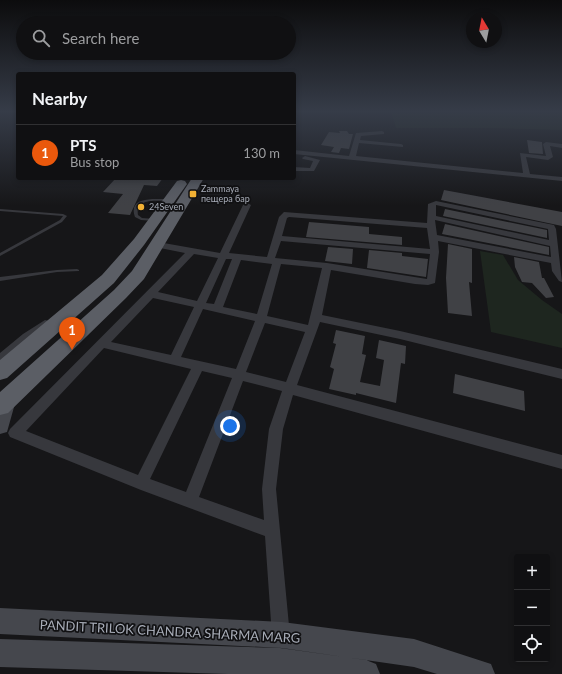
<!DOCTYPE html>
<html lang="en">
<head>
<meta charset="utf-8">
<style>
	:root { --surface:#101012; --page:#1e1e20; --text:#f1f3f6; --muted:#9c9d9f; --line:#303032; --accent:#ea580c }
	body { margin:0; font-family:Lato,sans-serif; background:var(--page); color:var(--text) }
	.controls { position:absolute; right:12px; bottom:12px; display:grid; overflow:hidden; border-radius:4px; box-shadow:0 2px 6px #0003 }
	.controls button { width:36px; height:36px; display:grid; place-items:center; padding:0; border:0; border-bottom:1px solid var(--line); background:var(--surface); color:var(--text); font:20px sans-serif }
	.compass { position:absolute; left:466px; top:12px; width:36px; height:36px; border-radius:50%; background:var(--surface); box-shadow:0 2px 6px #0003; rotate:350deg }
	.you { position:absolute; left:230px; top:426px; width:14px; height:14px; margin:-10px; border:3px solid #fff; border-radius:50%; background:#1a73e8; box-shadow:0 0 0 6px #1a73e833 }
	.badge { display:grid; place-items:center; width:26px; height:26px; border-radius:50%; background:var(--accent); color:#fff; font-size:13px; font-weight:700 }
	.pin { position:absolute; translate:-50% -33px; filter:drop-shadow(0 1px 2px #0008) }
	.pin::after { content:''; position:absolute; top:21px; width:14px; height:12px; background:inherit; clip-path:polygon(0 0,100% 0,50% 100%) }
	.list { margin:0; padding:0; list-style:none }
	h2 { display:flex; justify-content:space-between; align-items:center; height:52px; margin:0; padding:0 16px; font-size:17px }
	h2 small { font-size:13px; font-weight:400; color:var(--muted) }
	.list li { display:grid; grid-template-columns:26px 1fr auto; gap:12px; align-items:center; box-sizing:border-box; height:56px; padding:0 16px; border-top:1px solid var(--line) }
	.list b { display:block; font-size:15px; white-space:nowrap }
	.list p { margin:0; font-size:13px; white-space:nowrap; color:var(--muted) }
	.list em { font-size:13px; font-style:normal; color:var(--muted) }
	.icon { flex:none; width:22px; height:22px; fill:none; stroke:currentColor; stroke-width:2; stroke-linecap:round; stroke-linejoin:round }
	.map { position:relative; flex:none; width:562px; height:674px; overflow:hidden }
	.search { position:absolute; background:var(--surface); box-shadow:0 2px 6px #0003; left:16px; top:16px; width:280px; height:44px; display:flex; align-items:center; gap:10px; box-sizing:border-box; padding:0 14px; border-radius:22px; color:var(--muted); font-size:15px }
	.panel { position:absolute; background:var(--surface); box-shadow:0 2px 6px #0003; left:16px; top:72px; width:280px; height:108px; border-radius:4px }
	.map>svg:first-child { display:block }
</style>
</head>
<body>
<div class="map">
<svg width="562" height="674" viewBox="0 0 562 674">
	<rect width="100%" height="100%" fill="#161618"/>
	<!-- green -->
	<path fill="#1e261f" d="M 391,112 L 562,112 L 562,130 L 487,128 L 396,128 Z
		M 480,251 L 503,255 L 518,280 L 542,300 L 562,314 L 562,348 L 491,332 Z"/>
	<!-- building -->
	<path fill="#404145" d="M 339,131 L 347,131 L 349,134 L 353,134 L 349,149 L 341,148 L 339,153 L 331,152 L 334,147 L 321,145 L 329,132 L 340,133 Z
		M 527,140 L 542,142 L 543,154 L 529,153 Z
		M 116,178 L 163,178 L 157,186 L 144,185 L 130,215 L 108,213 L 123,194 L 103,192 Z
		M 444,190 L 562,212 L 562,226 L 441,200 Z
		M 445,209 L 547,230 L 547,238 L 443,216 Z
		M 309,222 L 369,227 L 369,234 L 402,237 L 402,245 L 306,237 Z
		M 445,224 L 549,247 L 549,255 L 442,234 Z
		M 448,244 L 472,249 L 472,283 L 469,282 L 472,316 L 448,313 L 446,278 Z
		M 328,247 L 353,249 L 352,264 L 325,261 Z
		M 369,250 L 402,253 L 402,256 L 428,259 L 426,277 L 367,268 Z
		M 514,257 L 539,262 L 542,278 L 544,278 L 554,297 L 546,298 L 532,283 L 522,282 L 515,267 Z
		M 336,330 L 365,336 L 362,354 L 366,355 L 360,382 L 380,386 L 384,360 L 376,358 L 379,340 L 406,346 L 405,364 L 401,363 L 396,403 L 356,393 L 356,395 L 329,389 L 334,369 L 330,367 L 336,344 L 333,343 Z
		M 455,374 L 524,391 L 525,411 L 453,393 Z"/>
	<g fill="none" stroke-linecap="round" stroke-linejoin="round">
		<!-- service -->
		<path fill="#37383d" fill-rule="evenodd" d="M 152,199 L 168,199 L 170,200 L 168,201 C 156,201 135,198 138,215 L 142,218 L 155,219 L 155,221 L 141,220 L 135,217 C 130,203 140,200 152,199 Z
			M 0,209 L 63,214 L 67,216 L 62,222 L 0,256 L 0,253 L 60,220 L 63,216 L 0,211 Z
			M 77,269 L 79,270 L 79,271 L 57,272 L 0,281 L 0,277 L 57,270 Z"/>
		<!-- minor -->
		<path fill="#37383d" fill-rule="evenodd" d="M 382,131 L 384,132 L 384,134 L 361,136 L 360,140 L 401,144 L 403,145 L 403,147 L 359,143 L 356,156 L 523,173 L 520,153 L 546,156 L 543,144 L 546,142 L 562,144 L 562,148 L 550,146 L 553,157 L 548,160 L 526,157 L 530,174 L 562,177 L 562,181 L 294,154 L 294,150 L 349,156 L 356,133 Z
			M 305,156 L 320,160 L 314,171 L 294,171 L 294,167 L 310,168 L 313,161 L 303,159 L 302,158 Z
			M 436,201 L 554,225 L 556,229 L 562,282 L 559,281 L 552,271 L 551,263 L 438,241 L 439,252 L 435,283 L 428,285 L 415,284 L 331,270 L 322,315 L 400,331 L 562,369 L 562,379 L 400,339 L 320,322 L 297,385 L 562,455 L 562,469 L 293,395 L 283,429 L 276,489 L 290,636 L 287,642 L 281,645 L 275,642 L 272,636 L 265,536 L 141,490 L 10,437 L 8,433 L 10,429 L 185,253 L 155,247 L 154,245 L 155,243 L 158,242 L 220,253 L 243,205 L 247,203 L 251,205 L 229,253 L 267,257 L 279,217 L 284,212 L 427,223 L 428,204 ZM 436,205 L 548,229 L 549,240 L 436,216 ZM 289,217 L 427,228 L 430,249 L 282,236 L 287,218 ZM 435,220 L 550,246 L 551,257 L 437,235 ZM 281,241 L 430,254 L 427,279 L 327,263 L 275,258 ZM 194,254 L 218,258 L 197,301 L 158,292 ZM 226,259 L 232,259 L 214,304 L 206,303 ZM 241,260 L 272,264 L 257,314 L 223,307 ZM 281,264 L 322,268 L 308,325 L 267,316 ZM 153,298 L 194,307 L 171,355 L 111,342 ZM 203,309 L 255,321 L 236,369 L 181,357 ZM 265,323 L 305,332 L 286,382 L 246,372 ZM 104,348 L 191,369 L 138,475 L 26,431 ZM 202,371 L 232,378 L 186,492 L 150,479 ZM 243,381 L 282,391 L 269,429 L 262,489 L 264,520 L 199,497 Z
			M 45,320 L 49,321 L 50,324 L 49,327 L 4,363 L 0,365 L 0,353 L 23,334 Z"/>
		<!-- secondary -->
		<path fill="#45474d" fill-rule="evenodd" d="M 7,392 L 13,395 L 16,400 L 7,432 L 0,434 L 0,396 Z
			M 0,608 L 282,622 L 414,639 L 491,664 L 495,674 L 437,674 L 414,667 L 282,648 L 0,634 Z
			M 0,639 L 280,648 L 366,660 L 376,664 L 380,674 L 228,674 L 0,667 Z"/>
		<!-- trunk -->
		<path fill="#5b5e65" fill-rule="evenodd" d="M 192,178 L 204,178 L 144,279 L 126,298 L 8,413 L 0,415 L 0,392 L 114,290 L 132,271 Z
			M 181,180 L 185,181 L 187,184 L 144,245 L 114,283 L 7,378 L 0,380 L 0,360 L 102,275 L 134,239 L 177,181 Z"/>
	</g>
	<!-- sky -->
	<linearGradient id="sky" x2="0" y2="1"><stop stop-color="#0c0c0d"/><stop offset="0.54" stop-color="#363c48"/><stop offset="1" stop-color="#363c48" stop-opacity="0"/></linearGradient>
	<rect width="562" height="206" fill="url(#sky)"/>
	<!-- markers -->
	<g fill="#f2b134" stroke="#111113" stroke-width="1.5">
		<rect x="189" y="190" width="8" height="8" rx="2"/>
		<circle cx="141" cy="207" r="4"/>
	</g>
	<g text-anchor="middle" stroke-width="3.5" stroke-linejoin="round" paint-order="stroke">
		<!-- far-poi labels -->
		<g font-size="9" fill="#a8adb8" stroke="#111113" text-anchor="start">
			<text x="201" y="192">Zammaya<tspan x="201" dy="10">пещера бар</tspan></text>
			<text x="149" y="210">24Seven</text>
		</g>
		<!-- near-street labels -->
		<g font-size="13" fill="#a8adb8" stroke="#111113">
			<text transform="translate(170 631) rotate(3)" y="5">PANDIT TRILOK CHANDRA SHARMA MARG</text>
		</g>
	</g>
</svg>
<div class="controls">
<button>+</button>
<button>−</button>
<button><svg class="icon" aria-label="locate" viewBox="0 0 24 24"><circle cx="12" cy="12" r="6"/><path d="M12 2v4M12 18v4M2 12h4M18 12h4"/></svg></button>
</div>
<svg class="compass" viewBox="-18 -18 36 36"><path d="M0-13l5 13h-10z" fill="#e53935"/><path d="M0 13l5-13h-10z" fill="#9c9d9f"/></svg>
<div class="you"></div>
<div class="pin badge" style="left:72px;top:350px">1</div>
<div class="search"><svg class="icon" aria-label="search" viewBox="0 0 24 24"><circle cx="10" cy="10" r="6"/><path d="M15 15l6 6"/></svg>Search here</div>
<section class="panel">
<h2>Nearby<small></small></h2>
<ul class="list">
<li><span class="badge">1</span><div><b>PTS</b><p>Bus stop</p></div><em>130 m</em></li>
</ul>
</section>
</div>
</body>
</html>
